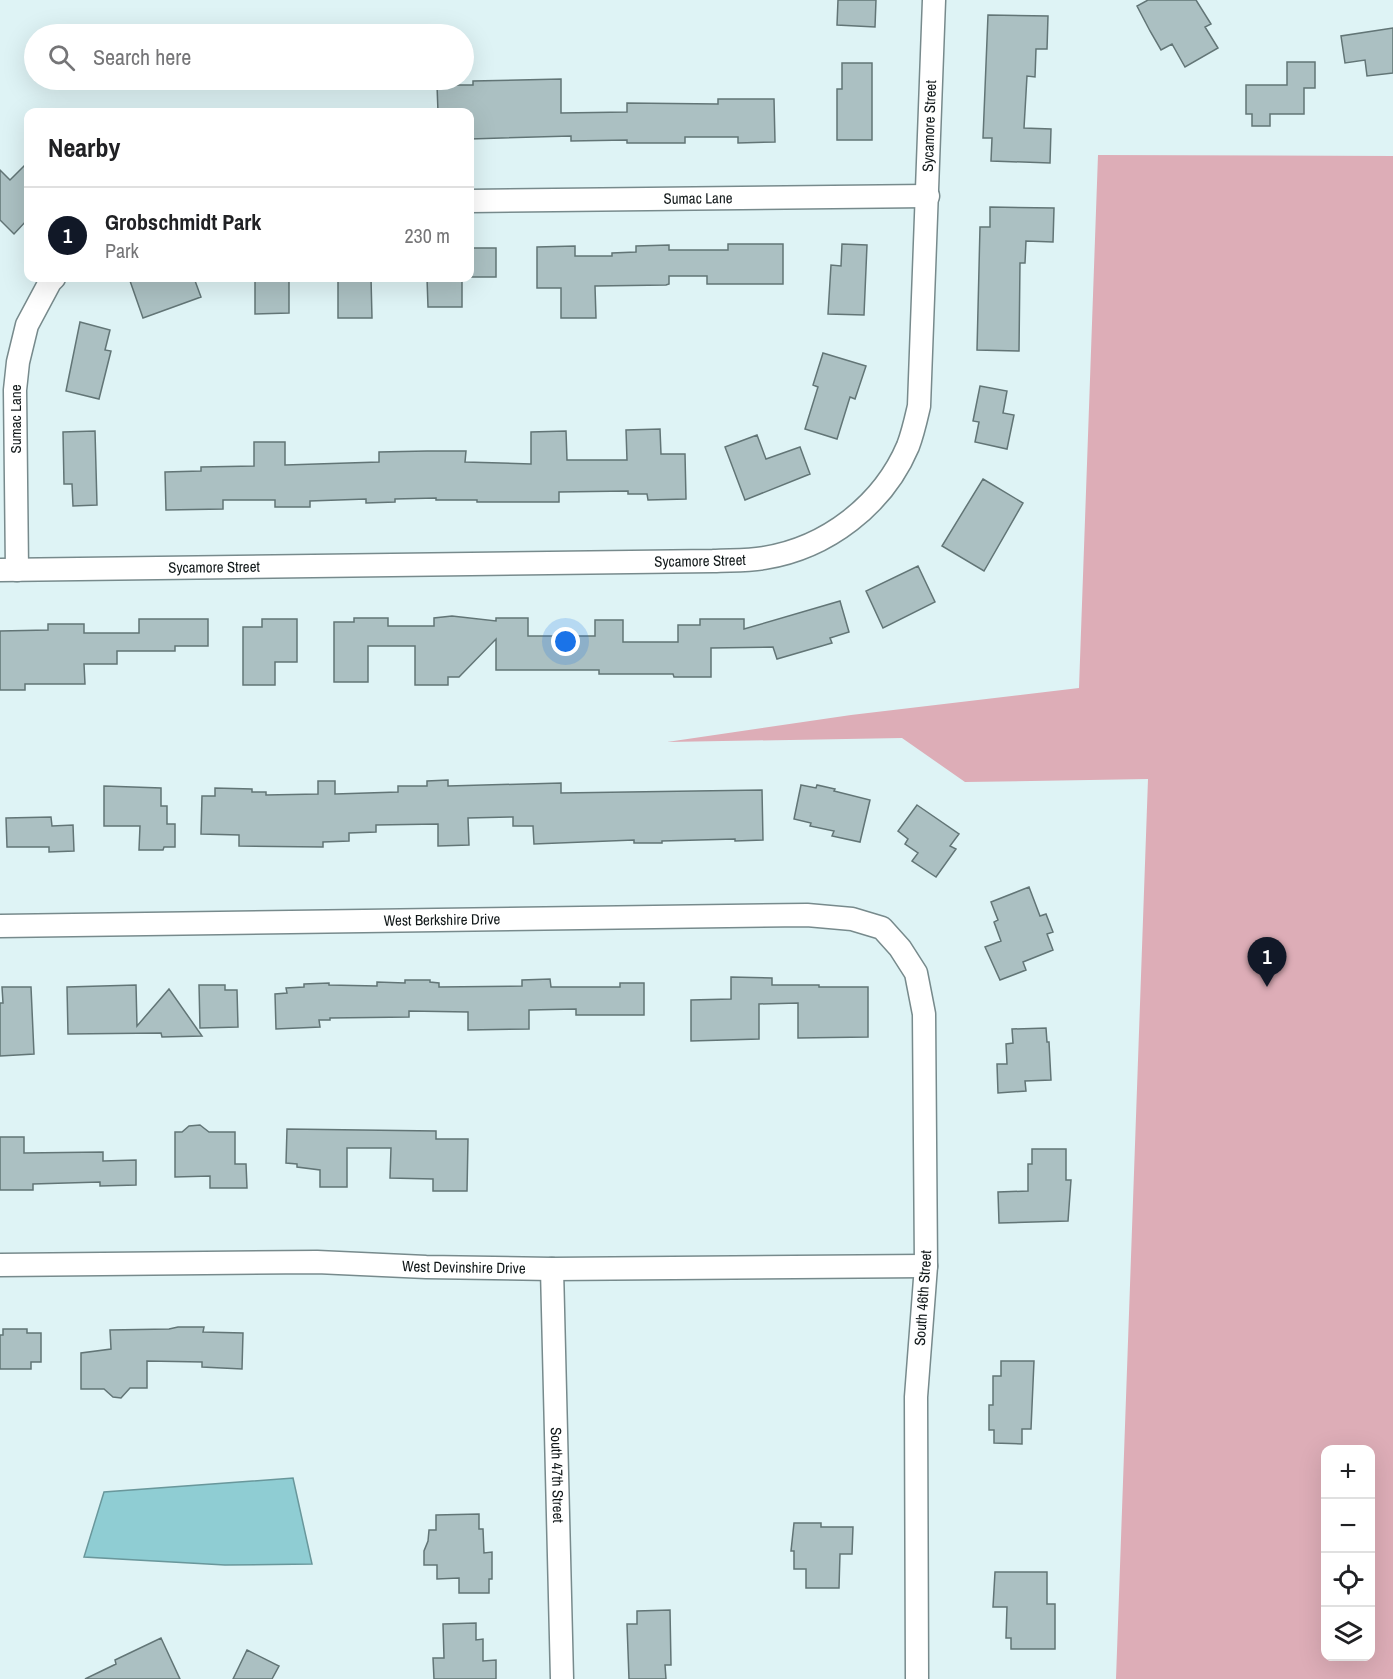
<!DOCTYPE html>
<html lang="en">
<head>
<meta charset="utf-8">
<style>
	:root { --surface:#fff; --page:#f2f2f2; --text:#202124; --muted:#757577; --line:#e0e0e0; --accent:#111827 }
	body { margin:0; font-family:"Archivo Narrow",sans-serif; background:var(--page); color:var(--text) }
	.controls { position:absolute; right:18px; bottom:18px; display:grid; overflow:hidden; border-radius:12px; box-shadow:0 6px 24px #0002 }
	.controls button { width:54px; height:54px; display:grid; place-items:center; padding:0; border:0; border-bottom:2px solid var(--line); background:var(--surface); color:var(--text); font:30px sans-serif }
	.you { position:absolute; left:566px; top:642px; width:21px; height:21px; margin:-15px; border:4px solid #fff; border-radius:50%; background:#1a73e8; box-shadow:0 0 0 9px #1a73e833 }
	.badge { display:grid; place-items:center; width:39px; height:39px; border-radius:50%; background:var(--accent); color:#fff; font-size:20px; font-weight:700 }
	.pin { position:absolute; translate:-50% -50px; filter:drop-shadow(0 2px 3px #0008) }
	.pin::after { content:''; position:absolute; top:32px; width:21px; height:18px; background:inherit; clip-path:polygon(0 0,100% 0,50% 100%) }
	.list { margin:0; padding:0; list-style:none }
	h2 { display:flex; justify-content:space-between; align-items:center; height:78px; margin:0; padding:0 24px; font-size:26px }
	h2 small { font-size:20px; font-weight:400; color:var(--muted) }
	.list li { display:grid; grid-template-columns:39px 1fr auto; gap:18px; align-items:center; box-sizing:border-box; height:96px; padding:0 24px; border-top:2px solid var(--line) }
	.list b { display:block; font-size:22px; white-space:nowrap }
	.list p { margin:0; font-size:20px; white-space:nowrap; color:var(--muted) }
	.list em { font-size:20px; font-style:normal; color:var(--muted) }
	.icon { flex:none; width:33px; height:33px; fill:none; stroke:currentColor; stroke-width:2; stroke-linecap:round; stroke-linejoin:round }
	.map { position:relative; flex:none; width:1393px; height:1679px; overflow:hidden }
	.search { position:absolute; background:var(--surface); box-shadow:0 6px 24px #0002; left:24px; top:24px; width:450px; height:66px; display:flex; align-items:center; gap:15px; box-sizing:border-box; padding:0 21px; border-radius:33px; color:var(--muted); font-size:22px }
	.panel { position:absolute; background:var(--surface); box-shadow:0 6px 24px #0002; left:24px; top:108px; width:450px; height:174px; border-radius:12px }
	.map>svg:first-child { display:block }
</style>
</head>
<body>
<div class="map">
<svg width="1393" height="1679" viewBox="0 0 1393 1679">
	<rect width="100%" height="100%" fill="#def3f5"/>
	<!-- green -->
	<path fill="#ddadb7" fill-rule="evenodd" d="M 1098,155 L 1393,156 L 1393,1679 L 1116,1679 L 1148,779 L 965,782 L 902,738 L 667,742 L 851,715 L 1079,688 ZM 1326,1450 L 1370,1450 L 1370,1656 L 1326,1656 Z"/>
	<!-- water -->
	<path fill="#8fcdd3" stroke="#69979b" stroke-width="1.5" d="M 293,1478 L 312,1564 L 225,1565 L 84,1557 L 104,1492 Z"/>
	<!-- building -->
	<path fill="#abc0c2" stroke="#627576" stroke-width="1.5" d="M 838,0 L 876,0 L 875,27 L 837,25 Z
		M 1148,0 L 1196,0 L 1211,24 L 1205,27 L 1218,48 L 1185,67 L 1172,44 L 1161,50 L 1150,31 L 1137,6 Z
		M 988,15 L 1048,16 L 1047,49 L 1036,49 L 1035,77 L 1027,76 L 1024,128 L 1051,129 L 1050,163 L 991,161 L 992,138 L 983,138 Z
		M 1393,28 L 1393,73 L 1367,76 L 1365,60 L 1345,63 L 1341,36 Z
		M 1287,62 L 1315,62 L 1315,88 L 1304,88 L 1304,114 L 1270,114 L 1270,126 L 1252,126 L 1252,114 L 1246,114 L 1246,85 L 1287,85 Z
		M 842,63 L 872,63 L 872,140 L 837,140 L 837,89 L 842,89 Z
		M 561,79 L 561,113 L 627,112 L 627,103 L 718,104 L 718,99 L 774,99 L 775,142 L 738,143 L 738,137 L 685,137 L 685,143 L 627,143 L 627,140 L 571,141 L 571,136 L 470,139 L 470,112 L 438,112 L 437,85 L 473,85 L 473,81 Z
		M 28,162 L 28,219 L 14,234 L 0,220 L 0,170 L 10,180 Z
		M 990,207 L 1054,208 L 1053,242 L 1026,241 L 1025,263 L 1020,263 L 1019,351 L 977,350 L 980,227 L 990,227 Z
		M 728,244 L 783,244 L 783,284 L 707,284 L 707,276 L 669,276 L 669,284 L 666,285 L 595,286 L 596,318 L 561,318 L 561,288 L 537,288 L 537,247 L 575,246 L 575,256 L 612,256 L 612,253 L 636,252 L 636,246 L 669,245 L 669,250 L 728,250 Z
		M 842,244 L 867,245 L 864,315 L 828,314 L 831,265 L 841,266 Z
		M 470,248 L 496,248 L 496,277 L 470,277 Z
		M 129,278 L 194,278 L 201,297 L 143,318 Z
		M 255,278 L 289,278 L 289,313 L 255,314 Z
		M 338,278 L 371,278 L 372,318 L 338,318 Z
		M 427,278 L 462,278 L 462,307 L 428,307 Z
		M 80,322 L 110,330 L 105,350 L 111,351 L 99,399 L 66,391 Z
		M 823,353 L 866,366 L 855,399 L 850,397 L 837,439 L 805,429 L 818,387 L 813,385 Z
		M 980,386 L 1007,391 L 1003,413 L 1014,415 L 1007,449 L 975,442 L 979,422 L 973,421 Z
		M 660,429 L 661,454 L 685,454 L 686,499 L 648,500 L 647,494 L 628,494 L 628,491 L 559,492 L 559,502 L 477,502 L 477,500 L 436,500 L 436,498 L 395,499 L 395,502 L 366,503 L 366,499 L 310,501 L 310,507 L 275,507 L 275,500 L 223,500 L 223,509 L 166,510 L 165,472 L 201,471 L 201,467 L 254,466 L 254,442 L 285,442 L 285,465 L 379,462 L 379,452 L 427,451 L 466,451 L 465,462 L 531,464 L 531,432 L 566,431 L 567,460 L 627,460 L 626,430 Z
		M 95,431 L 97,505 L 73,506 L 72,484 L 64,484 L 63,432 Z
		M 757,435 L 766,459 L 800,447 L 810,474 L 745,500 L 725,447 Z
		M 983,479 L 1023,503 L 984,571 L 942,546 Z
		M 918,566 L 935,602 L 883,628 L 866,591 Z
		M 840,601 L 849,632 L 830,638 L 832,643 L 777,659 L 773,647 L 711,648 L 711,677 L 674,677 L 673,674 L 599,674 L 599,670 L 496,670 L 496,639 L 459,677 L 448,677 L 448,685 L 415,685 L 415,646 L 368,646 L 368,682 L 334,682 L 334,622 L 354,622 L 354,618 L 388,618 L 388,626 L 434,626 L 434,618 L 452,616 L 496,621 L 496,618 L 528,618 L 528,636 L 595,636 L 595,620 L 623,620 L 623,642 L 678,642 L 678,625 L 700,625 L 700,619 L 744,619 L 744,629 Z
		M 139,619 L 208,619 L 208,646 L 175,646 L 175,651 L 117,651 L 117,664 L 84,664 L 85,684 L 25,684 L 25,690 L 0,690 L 0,631 L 48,630 L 48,624 L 84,624 L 84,633 L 139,633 Z
		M 262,619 L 297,619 L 297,662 L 275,662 L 275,685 L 243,685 L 243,627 L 262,627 Z
		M 448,780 L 448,786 L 561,783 L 561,793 L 762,790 L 763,840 L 735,841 L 735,839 L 662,841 L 662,843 L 634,843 L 634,840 L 534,844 L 533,826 L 513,826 L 513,817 L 468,818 L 469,845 L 438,846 L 438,824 L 376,825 L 376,832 L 349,833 L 349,841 L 323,842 L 323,847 L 239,846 L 239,835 L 201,834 L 202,796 L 215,796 L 215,788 L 252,789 L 252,792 L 266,792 L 266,795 L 318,794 L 318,781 L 335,781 L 335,794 L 398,792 L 398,786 L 427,786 L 427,781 Z
		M 801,785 L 816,788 L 817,785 L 835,789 L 834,791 L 870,800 L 860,842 L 832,836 L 834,831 L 810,826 L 811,823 L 794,819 Z
		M 104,786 L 161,788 L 161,806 L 167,806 L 167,824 L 175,824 L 175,847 L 164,847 L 163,850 L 139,850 L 140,826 L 104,826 Z
		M 917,805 L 959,834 L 950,846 L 956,849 L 936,877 L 912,861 L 918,853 L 905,844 L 908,839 L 898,831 Z
		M 51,817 L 52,826 L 73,825 L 74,851 L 49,852 L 49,847 L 7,847 L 6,818 Z
		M 1029,887 L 1040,916 L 1046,914 L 1053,932 L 1047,934 L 1053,950 L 1023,962 L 1026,970 L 1000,980 L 985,947 L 1001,941 L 994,922 L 998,920 L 991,902 Z
		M 731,977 L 772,978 L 772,985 L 819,985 L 819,987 L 868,987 L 868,1037 L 798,1038 L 798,1003 L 759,1004 L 759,1039 L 691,1041 L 691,1000 L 731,999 Z
		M 550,979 L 551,987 L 620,987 L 620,983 L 644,983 L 644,1015 L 576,1015 L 576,1009 L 529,1010 L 529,1029 L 468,1030 L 468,1012 L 409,1011 L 409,1017 L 330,1018 L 330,1020 L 319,1020 L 320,1027 L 276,1029 L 275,994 L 287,993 L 286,988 L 304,987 L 304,984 L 329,983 L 329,985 L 377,986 L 377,982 L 405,983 L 405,980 L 430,980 L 430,982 L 439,983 L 439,987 L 522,986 L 522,980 Z
		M 136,985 L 137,1026 L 169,989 L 202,1036 L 162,1037 L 161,1033 L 68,1034 L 67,987 Z
		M 199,985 L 225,985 L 225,990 L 237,990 L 238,1027 L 200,1028 Z
		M 2,987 L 31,987 L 34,1054 L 0,1056 L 0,1003 L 3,1003 Z
		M 1046,1028 L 1047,1042 L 1049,1042 L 1051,1080 L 1025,1081 L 1026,1091 L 998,1093 L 997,1064 L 1007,1064 L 1006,1044 L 1013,1043 L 1012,1029 Z
		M 200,1125 L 209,1132 L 235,1132 L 235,1164 L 246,1164 L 247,1188 L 210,1188 L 210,1176 L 175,1177 L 175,1132 L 182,1132 L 189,1126 Z
		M 287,1129 L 436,1131 L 436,1139 L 468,1139 L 467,1191 L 433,1191 L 433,1179 L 390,1178 L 391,1148 L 347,1148 L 347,1187 L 320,1187 L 320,1170 L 297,1167 L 297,1164 L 286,1163 Z
		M 0,1137 L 24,1137 L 24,1153 L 103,1152 L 103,1161 L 136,1160 L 136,1185 L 100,1186 L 100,1182 L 33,1184 L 33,1190 L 0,1190 Z
		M 1032,1149 L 1066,1149 L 1066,1180 L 1071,1180 L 1068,1221 L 999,1223 L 998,1192 L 1028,1191 L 1028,1164 L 1032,1164 Z
		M 178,1327 L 204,1327 L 203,1332 L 243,1333 L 242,1369 L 202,1367 L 202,1362 L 147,1361 L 147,1388 L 130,1388 L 121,1398 L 113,1397 L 104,1389 L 81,1389 L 81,1353 L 111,1349 L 110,1330 L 169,1329 Z
		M 3,1329 L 27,1329 L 27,1333 L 41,1333 L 41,1362 L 31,1362 L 31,1369 L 0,1369 L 0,1335 L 3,1335 Z
		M 1001,1361 L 1034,1361 L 1031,1429 L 1022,1429 L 1022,1444 L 994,1443 L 994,1430 L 989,1430 L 989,1405 L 993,1405 L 993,1376 L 1001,1376 Z
		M 479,1514 L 479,1529 L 483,1529 L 484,1553 L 492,1552 L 492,1579 L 489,1579 L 489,1593 L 459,1593 L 459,1578 L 437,1579 L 437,1565 L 424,1565 L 424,1551 L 428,1541 L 429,1530 L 436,1530 L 436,1515 Z
		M 794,1523 L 821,1523 L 821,1527 L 853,1527 L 852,1554 L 840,1554 L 839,1588 L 806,1588 L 806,1569 L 794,1569 L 794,1551 L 791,1551 Z
		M 995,1572 L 1047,1572 L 1047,1604 L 1055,1604 L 1055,1649 L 1011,1649 L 1011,1638 L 1006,1638 L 1007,1607 L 993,1607 Z
		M 670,1610 L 671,1665 L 665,1665 L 666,1679 L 629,1679 L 627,1624 L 637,1624 L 637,1611 Z
		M 476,1623 L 476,1640 L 483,1639 L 483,1661 L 496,1660 L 496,1679 L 434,1679 L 433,1658 L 444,1658 L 443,1624 Z
		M 161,1638 L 180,1679 L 85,1679 L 116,1664 L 115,1660 Z
		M 247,1650 L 279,1666 L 272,1679 L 233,1679 Z"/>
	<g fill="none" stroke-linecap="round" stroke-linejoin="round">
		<defs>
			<g id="street">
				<path id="s1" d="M 470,201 L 928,196"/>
				<path id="s2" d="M 0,570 L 713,561 C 730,560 747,561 764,558 C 827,548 883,505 908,446 C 913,433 916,419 919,406 L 934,0"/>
				<path d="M 17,570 L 15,390 L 18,362 L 27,325 L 50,282 L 54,278"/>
				<path id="s3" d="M 0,926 L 807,915 L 852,919 L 882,928 L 900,948 L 916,973 L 924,1014 L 926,1266 L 916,1397 L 917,1679"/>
				<path id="s4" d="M 0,1265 L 317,1262 L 426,1267 L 552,1269 L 926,1266"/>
				<path id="s5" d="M 552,1269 L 562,1679"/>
			</g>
		</defs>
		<!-- street casing -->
		<use href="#street" stroke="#778a8c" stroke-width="25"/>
		<!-- street -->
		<use href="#street" stroke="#fff" stroke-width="22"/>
	</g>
	<g text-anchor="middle" stroke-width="4.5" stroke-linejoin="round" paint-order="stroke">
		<!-- street labels -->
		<g font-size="15" fill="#111819" stroke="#fff">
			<text dy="5" stroke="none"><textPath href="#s2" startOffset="1276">Sycamore Street</textPath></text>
			<text dy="5" stroke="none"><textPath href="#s1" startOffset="228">Sumac Lane</textPath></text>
			<text transform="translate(16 419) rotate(-90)" y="5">Sumac Lane</text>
			<text dy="5" stroke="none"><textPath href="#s2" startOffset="700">Sycamore Street</textPath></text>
			<text dy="5" stroke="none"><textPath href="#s2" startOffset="214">Sycamore Street</textPath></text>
			<text dy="5" stroke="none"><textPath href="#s3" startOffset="442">West Berkshire Drive</textPath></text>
			<text dy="5" stroke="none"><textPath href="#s4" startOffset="464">West Devinshire Drive</textPath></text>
			<text transform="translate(923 1298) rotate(-86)" y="5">South 46th Street</text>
			<text dy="5" stroke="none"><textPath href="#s5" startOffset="206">South 47th Street</textPath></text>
		</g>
	</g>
</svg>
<div class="controls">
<button>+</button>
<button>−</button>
<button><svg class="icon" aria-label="locate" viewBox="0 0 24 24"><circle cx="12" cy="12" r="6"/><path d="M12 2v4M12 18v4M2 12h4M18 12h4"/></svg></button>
<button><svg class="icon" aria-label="layers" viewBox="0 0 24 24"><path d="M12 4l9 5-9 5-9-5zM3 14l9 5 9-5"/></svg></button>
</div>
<div class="you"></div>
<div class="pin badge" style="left:1267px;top:987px">1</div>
<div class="search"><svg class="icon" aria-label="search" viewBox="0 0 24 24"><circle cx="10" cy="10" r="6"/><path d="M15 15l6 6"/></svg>Search here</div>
<section class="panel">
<h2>Nearby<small></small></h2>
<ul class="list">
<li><span class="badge">1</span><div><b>Grobschmidt Park</b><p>Park</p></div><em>230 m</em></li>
</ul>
</section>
</div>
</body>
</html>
